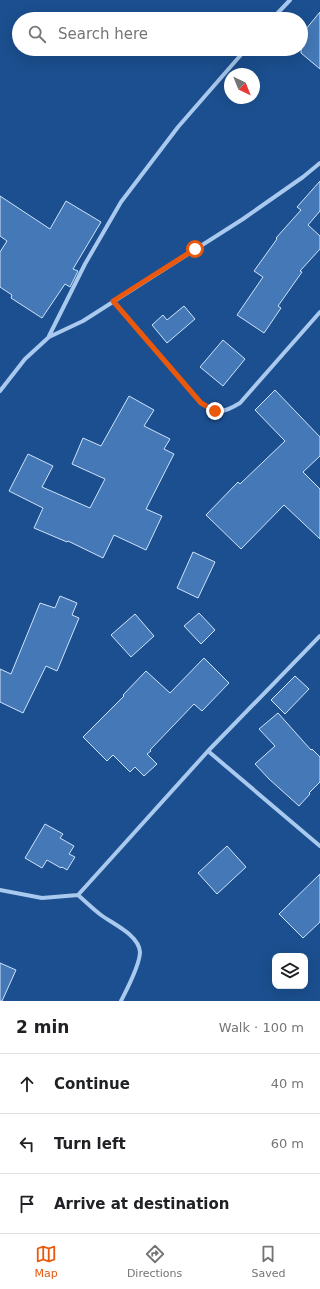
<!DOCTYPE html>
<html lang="en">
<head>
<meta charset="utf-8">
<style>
	:root { --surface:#fff; --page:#f6f6f6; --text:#202124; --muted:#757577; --line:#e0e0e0; --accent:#ea580c }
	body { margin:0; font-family:"DejaVu Sans",sans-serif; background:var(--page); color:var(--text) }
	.controls { position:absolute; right:12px; bottom:12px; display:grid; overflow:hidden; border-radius:8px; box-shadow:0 4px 16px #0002 }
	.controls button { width:36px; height:36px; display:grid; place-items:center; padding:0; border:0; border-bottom:1px solid var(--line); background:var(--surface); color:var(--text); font:20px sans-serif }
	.compass { position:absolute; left:224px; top:68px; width:36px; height:36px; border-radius:50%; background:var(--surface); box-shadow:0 4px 16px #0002; rotate:137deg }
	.stop { position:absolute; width:12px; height:12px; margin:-9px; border:3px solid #ea580c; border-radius:50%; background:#fff }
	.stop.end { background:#ea580c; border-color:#fff; box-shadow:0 1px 4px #0008 }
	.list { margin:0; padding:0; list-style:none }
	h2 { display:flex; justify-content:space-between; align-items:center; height:52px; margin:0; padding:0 16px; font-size:17px }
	h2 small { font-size:13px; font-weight:400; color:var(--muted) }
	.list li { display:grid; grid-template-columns:26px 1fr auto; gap:12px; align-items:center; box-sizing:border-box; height:60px; padding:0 16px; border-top:1px solid var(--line) }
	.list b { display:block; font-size:15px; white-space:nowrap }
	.list em { font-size:13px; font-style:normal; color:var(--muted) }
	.icon { flex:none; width:22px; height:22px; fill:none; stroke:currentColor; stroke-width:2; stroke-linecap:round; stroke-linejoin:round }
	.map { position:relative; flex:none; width:320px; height:1001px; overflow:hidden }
	.search { position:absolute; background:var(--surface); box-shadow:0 4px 16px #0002; left:12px; right:12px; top:12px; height:44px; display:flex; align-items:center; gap:10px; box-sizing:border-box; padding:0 14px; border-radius:22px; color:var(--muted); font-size:15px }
	.sheet { height:232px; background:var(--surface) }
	nav { display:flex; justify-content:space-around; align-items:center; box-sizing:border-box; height:56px; border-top:1px solid var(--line); background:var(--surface); font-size:11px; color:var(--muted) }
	nav a { display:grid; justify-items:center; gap:2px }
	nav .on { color:var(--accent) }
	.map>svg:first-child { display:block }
</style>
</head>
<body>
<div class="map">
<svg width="320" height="1001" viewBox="0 0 320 1001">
	<rect width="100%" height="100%" fill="#1b4f8f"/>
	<!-- building -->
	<path fill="#4478b7" stroke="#cfe3fa" d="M 320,12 L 320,69 L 301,53 L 301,35 Z
		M 320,181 L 320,211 L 308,225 L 320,236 L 320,249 L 300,271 L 302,272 L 278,306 L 281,308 L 264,333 L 237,315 L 263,277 L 254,271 L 277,239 L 276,238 L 301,210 L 297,207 Z
		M 0,196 L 50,229 L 66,201 L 101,222 L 73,269 L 78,271 L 70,287 L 65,284 L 42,318 L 11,298 L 12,295 L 0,287 L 0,252 L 7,241 L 0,236 Z
		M 184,306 L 195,319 L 167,343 L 152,325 L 163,315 L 167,320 Z
		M 223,340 L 245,359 L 223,386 L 200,367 Z
		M 275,390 L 320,437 L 320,456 L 303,472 L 320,489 L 320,539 L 284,505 L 241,549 L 206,515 L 238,482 L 240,484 L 285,441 L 255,410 Z
		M 129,396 L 154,410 L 144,426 L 170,439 L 164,449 L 174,454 L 146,509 L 162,516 L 146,550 L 114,535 L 103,558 L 68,541 L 67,542 L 34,528 L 43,508 L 9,491 L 28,454 L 53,466 L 42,487 L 90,508 L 105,479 L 72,464 L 83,438 L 101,446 Z
		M 193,552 L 215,562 L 198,598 L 177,588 Z
		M 60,596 L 77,603 L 72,615 L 79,618 L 57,671 L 46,666 L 23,713 L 0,702 L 0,669 L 11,674 L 40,603 L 55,608 Z
		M 199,613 L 215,630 L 201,644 L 184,626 Z
		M 135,614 L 154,636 L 131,657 L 111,635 Z
		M 204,658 L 229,683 L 202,711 L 194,704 L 150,750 L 151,751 L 147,754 L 157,764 L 144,776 L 135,767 L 130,772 L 113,755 L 107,761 L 83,737 L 124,696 L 123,695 L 146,671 L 170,693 Z
		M 295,676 L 309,689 L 285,714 L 271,700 Z
		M 278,713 L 311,750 L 312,749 L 320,757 L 320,782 L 309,793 L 310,794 L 299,806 L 269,779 L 255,764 L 275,746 L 259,729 Z
		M 45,824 L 63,834 L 60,838 L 74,846 L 69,854 L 75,857 L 67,870 L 62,867 L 61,868 L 47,860 L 42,868 L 25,858 Z
		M 227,846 L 246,867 L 217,894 L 198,873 Z
		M 320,874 L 320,922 L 303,938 L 279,914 Z
		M 0,963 L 16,970 L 2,1001 L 0,1001 Z"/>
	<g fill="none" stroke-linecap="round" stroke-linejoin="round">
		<!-- minor -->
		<path stroke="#a9c9ee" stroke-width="4" d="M 272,19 L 290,0
			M 113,301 L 201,403 C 219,413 222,414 240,403 L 320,312
			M 49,336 L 85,264 L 121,202 L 178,127 L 246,49
			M 0,391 L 25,359 L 49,337 L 83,321 L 243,219 L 303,177 L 320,163
			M 208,751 L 320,846
			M 0,890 L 42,898 L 78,895 L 208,751 L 320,636
			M 78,895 C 86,902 93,909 101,915 C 113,924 139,935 140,952 C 140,965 127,989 121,1001"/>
	</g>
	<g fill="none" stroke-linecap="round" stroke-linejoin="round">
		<!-- route -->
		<path stroke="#ea580c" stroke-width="5" d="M 195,249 L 113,301 L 201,403 L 215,411"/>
	</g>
</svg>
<div class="controls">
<button><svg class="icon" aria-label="layers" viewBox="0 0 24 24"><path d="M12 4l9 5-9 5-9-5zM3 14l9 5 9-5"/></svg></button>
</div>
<svg class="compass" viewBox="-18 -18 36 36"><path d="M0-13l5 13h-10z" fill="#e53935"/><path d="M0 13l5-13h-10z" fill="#757577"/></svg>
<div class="stop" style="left:195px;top:249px"></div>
<div class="stop end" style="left:215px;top:411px"></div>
<div class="search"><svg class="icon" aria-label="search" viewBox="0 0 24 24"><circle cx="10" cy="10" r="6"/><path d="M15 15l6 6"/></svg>Search here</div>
</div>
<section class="sheet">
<h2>2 min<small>Walk · 100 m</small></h2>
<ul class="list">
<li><svg class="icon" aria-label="ahead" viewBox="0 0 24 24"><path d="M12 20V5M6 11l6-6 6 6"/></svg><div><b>Continue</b></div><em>40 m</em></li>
<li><svg class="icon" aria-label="left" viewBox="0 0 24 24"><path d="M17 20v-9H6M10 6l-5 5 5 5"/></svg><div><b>Turn left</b></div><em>60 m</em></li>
<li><svg class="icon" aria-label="arrive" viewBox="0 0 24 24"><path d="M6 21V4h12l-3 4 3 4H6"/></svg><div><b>Arrive at destination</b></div></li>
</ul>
</section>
<nav>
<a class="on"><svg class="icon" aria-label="map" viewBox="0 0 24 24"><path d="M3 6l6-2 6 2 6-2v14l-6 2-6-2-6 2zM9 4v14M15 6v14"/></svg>Map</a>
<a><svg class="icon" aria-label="directions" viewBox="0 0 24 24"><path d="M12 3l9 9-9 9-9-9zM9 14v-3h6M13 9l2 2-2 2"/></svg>Directions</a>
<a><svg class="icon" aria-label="saved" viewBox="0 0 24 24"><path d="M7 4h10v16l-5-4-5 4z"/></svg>Saved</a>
</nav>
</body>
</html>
